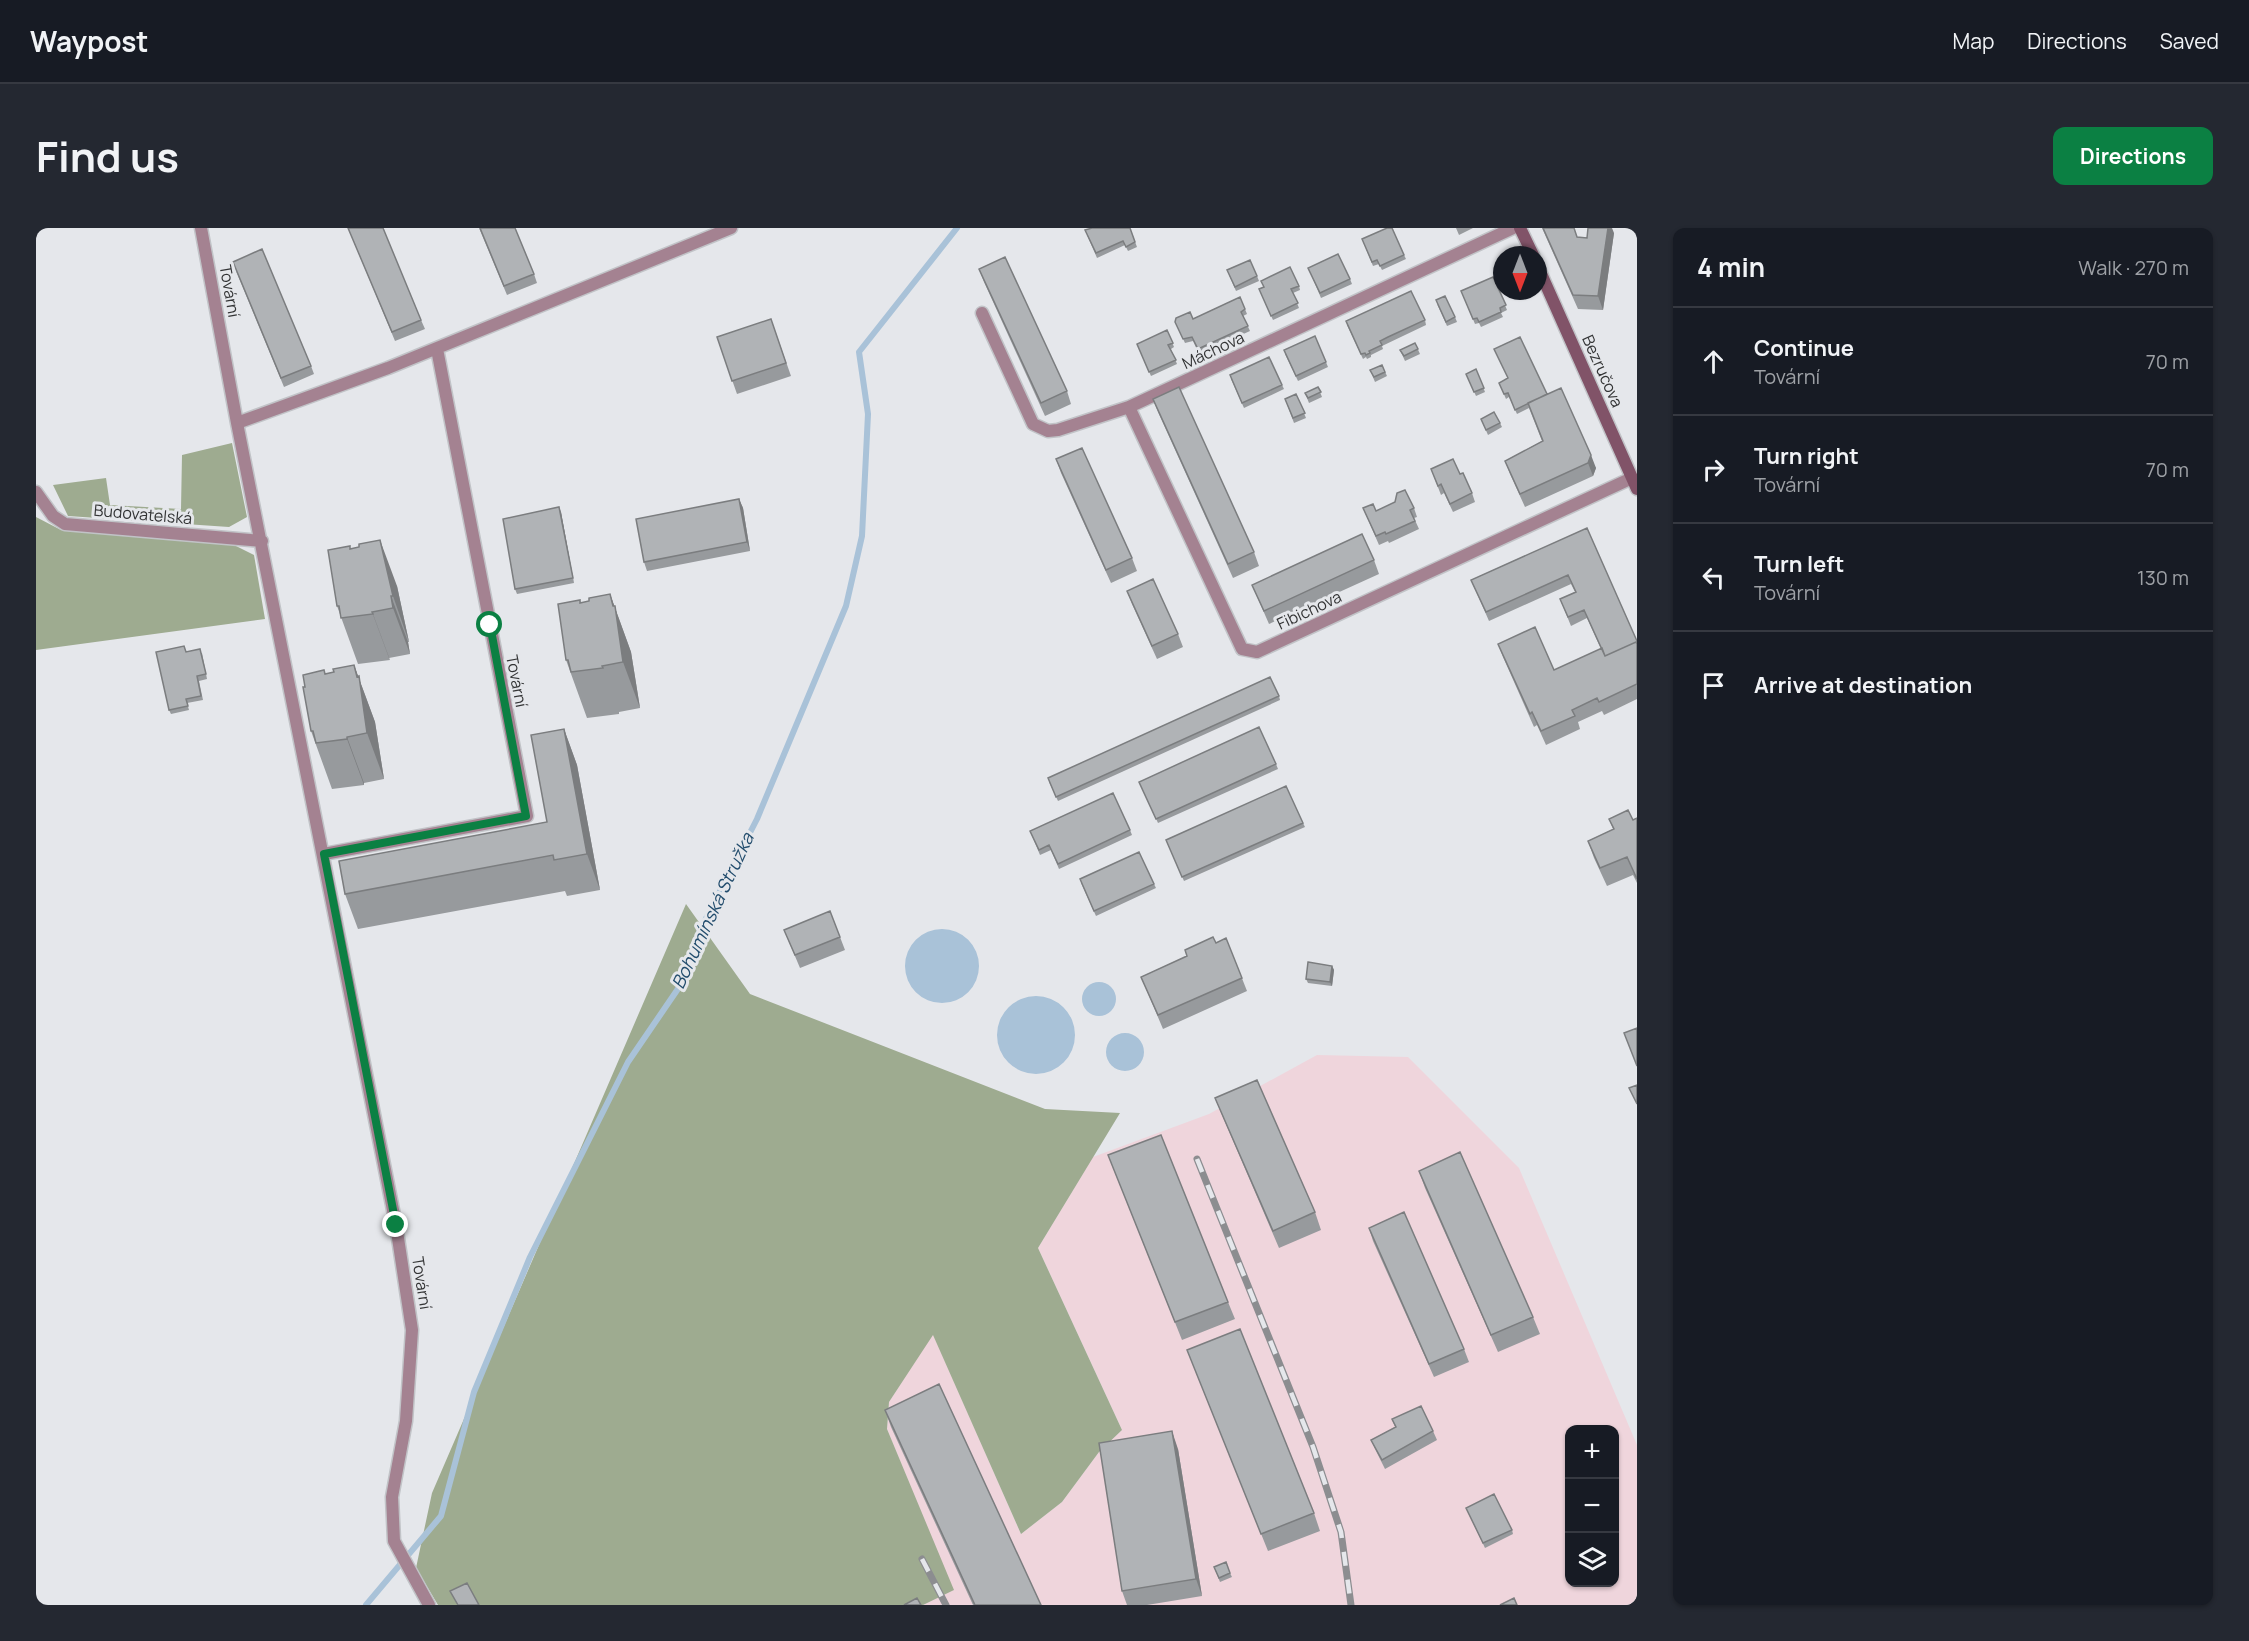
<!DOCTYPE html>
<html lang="en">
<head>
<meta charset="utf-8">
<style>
	:root { --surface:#171b24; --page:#242831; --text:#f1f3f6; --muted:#9ea1a6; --line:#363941; --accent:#0b8043 }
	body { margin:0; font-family:Manrope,sans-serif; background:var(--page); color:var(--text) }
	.controls { position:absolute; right:18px; bottom:18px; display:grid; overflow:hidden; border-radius:12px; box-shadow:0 2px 4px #0004 }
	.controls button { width:54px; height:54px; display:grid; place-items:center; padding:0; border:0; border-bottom:2px solid var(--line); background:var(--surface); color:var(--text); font:30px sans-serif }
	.compass { position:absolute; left:1457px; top:18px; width:54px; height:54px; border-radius:50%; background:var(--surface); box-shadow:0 2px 4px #0004; rotate:180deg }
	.stop { position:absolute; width:18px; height:18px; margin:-14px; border:4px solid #0b8043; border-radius:50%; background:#fff }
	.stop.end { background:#0b8043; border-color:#fff; box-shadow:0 2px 6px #0008 }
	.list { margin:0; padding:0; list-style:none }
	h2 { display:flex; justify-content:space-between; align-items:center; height:78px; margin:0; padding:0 24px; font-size:26px }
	h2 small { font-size:20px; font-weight:400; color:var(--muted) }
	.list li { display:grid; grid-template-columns:39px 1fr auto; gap:18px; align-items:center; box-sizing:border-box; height:108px; padding:0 24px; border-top:2px solid var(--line) }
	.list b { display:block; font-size:22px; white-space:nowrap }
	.list p { margin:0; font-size:20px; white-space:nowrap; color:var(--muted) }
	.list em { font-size:20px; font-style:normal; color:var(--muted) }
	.icon { flex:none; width:33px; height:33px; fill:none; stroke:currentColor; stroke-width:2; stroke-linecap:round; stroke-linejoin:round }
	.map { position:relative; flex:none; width:1601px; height:1377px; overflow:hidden; border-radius:12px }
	header { display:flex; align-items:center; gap:36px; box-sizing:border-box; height:84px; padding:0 30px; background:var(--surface); border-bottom:2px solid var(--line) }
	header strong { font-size:28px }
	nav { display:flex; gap:33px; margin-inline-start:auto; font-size:21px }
	.intro { display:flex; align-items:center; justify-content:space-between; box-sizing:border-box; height:144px; padding:0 36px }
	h1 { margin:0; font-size:42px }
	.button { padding:15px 27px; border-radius:12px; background:var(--accent); color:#fff; font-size:21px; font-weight:700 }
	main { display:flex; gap:36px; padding:0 36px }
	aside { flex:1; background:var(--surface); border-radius:12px; box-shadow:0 2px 4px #0004 }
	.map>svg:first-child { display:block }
</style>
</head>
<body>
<header>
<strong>Waypost</strong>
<nav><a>Map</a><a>Directions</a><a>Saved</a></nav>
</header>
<div class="intro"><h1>Find us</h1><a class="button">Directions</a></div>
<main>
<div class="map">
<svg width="1601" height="1377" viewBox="0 0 1601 1377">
	<rect width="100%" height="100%" fill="#e5e7eb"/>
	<!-- industrial -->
	<path fill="#efd5dc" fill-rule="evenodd" d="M 1281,827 L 1372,829 L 1483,940 L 1601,1217 L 1601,1377 L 887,1377 L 917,1362 L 851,1201 L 853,1174 L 897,1106 L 985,1306 L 1026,1274 L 1063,1224 L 1086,1202 L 1002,1020 L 1057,929 L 1173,886 ZM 1534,1202 L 1578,1202 L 1578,1354 L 1534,1354 Z"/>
	<!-- forest -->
	<path fill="#9eab90" d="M 196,215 L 211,289 L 193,299 L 32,288 L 17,257 L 70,250 L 74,277 L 145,281 L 146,227 Z
		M 0,289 L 25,302 L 194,315 L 218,327 L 229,391 L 0,422 Z
		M 650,676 L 714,766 L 1009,881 L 1084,885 L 1002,1020 L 1086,1202 L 1063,1224 L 1026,1274 L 985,1306 L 897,1107 L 853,1174 L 851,1201 L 918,1362 L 887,1377 L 402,1377 L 380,1340 L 396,1265 Z"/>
	<!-- water -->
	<path fill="#a9c2d8" d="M869 738a37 37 0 1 1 74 0a37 37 0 1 1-74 0Z
		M1046 771a17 17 0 1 1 34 0a17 17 0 1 1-34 0Z
		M961 807a39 39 0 1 1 78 0a39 39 0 1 1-78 0Z
		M1070 824a19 19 0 1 1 38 0a19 19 0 1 1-38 0Z"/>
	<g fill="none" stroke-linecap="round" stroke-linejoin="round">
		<!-- stream -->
		<path stroke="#a9c2d8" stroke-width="6" d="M 330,1377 L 405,1288 L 438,1164 L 494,1029 L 592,834 L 648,752 L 663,704 L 721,591 L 810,378 L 826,308 L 832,186 L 823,124 L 921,0"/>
		<defs>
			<path id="minor" d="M 165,0 L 201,195 L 360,997 L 376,1102 L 370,1193 L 356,1269 L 358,1313 L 393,1377
				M 946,85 L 997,196 L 1012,203 L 1022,202 L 1093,179 L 1477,0
				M 1093,179 L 1206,421 L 1221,424 L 1596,250
				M 201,195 L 352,140 L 695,0
				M 0,264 L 17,288 L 29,296 L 226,313
				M 288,626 L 491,588 L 401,121"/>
			<path id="secondary" d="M 1484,0 L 1497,27
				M 1502,39 L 1601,261"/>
		</defs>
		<!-- minor casing -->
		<use href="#minor" stroke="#c1c3c7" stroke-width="15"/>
		<!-- secondary casing -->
		<use href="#secondary" stroke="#c1c3c7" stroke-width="15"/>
		<!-- minor -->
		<use href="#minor" stroke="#a48291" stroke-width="12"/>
		<!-- secondary -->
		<use href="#secondary" stroke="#815368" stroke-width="12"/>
		<defs>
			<path id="rail" d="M 1161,931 L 1277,1219 L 1305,1304 L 1315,1377
				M 886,1331 L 910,1377"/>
		</defs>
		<!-- rail casing -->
		<use href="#rail" stroke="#8c8d90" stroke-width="7"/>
		<!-- rail -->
		<use href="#rail" stroke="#e5e7eb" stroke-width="4.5" stroke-dasharray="14" stroke-linecap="butt"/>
	</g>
	<!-- wall -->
	<path fill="#979a9d" d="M 312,0 L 385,92 L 389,101 L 359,113 Z
		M 443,0 L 498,46 L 501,55 L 471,67 Z
		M 1094,0 L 1101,19 L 1092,23 L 1089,17 L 1061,30 L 1051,7 Z
		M 1420,0 L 1437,0 L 1423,7 Z
		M 1506,0 L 1541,9 L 1551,10 L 1578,5 L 1567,82 L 1542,81 Z
		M 1326,11 L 1368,27 L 1370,31 L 1346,42 L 1343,36 L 1337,38 Z
		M 943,41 L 1031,163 L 1035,176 L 1009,188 L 948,54 Z
		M 200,43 L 275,138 L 278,146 L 248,159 Z
		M 1274,44 L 1314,51 L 1316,56 L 1285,70 Z
		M 1193,47 L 1221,48 L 1223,53 L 1200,63 Z
		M 1457,49 L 1471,82 L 1465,85 L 1467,89 L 1445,99 L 1443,95 L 1439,96 L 1425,63 Z
		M 1263,58 L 1264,62 L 1257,65 L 1263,80 L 1237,92 L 1225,66 Z
		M 1204,69 L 1211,86 L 1207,88 L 1214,103 L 1163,126 L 1157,113 L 1149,115 L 1139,94 L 1157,91 Z
		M 1401,76 L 1419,89 L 1421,94 L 1411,98 Z
		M 735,91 L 755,148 L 701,166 L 681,109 Z
		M 1389,92 L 1390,97 L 1346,118 L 1347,121 L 1335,127 L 1335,129 L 1331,131 L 1330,129 L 1327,131 L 1311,97 Z
		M 1131,102 L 1138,119 L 1135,121 L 1141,136 L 1115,148 L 1103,121 Z
		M 1279,108 L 1292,139 L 1262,153 L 1249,126 Z
		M 1379,115 L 1384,126 L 1369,133 L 1364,122 Z
		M 1346,137 L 1351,148 L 1339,154 L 1334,142 Z
		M 1440,141 L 1449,164 L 1440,168 L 1430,146 Z
		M 1195,151 L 1246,157 L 1248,161 L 1208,180 Z
		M 1463,155 L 1511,166 L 1560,240 L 1557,248 L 1489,279 L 1474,246 L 1469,233 L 1506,213 L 1493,180 L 1481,186 L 1473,169 L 1470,171 Z
		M 1282,159 L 1286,169 L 1273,175 L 1269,165 Z
		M 1260,166 L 1270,190 L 1258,195 L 1249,171 Z
		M 1117,171 L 1218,324 L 1223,338 L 1197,350 L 1122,184 Z
		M 1445,191 L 1464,195 L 1466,199 L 1452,207 Z
		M 1020,231 L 1096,330 L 1101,343 L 1075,355 L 1025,245 Z
		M 1395,241 L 1424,246 L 1436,265 L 1439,274 L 1417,284 L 1408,265 L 1405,267 Z
		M 703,271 L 707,280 L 714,323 L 611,343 L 608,334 Z
		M 1327,280 L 1340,283 L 1378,280 L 1381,289 L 1378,290 L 1383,301 L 1353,315 L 1352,313 L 1343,317 Z
		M 525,284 L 538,355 L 481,366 L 479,361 Z
		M 1551,300 L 1601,413 L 1601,471 L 1568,487 L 1566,483 L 1542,494 L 1544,501 L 1510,517 L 1501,497 L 1498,499 L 1467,429 L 1462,416 L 1518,442 L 1565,421 L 1551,390 L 1535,398 L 1524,371 L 1539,364 L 1535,356 L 1453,393 L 1435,352 Z
		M 315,321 L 361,358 L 373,414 L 372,414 L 374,426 L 353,430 L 354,432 L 322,436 L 301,378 Z
		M 1338,332 L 1343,346 L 1233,396 L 1216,357 Z
		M 1091,363 L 1142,406 L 1147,419 L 1121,431 L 1096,376 Z
		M 574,366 L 595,424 L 604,480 L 583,484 L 583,486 L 551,490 L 530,432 L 544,372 L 545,375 L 553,373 Z
		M 151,424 L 166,425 L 171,451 L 163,453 L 167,472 L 151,475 L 153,482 L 135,486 L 133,482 Z
		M 318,437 L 339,494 L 348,551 L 328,555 L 328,557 L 296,561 L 275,503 L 269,459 L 288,442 L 289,446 L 298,444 Z
		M 1243,468 L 1244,472 L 1022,573 L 1013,554 Z
		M 528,501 L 541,537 L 564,662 L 531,668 L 529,663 L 322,701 L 309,666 L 511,594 Z
		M 1240,536 L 1242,541 L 1122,595 L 1105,558 Z
		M 1601,590 L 1601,655 L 1597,647 L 1571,658 L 1558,630 L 1552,613 L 1577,601 L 1573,591 L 1597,592 Z
		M 1267,595 L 1269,599 L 1148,653 L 1130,612 Z
		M 1094,602 L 1096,607 L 1023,641 L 1015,622 L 1004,627 L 994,603 Z
		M 1045,655 L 1118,656 L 1120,660 L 1060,688 Z
		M 748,702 L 804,709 L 809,722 L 764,740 Z
		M 1190,710 L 1211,763 L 1127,801 L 1105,749 Z
		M 1296,738 L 1298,742 L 1296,758 L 1272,755 L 1270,751 Z
		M 1179,870 L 1279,984 L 1285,1002 L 1243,1020 L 1186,887 Z
		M 1072,927 L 1192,1074 L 1199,1091 L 1146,1112 Z
		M 1383,943 L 1497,1089 L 1504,1106 L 1462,1124 L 1389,960 Z
		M 1333,1000 L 1428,1121 L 1433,1134 L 1398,1149 L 1337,1013 Z
		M 1151,1122 L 1278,1285 L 1284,1303 L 1232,1323 Z
		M 849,1182 L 1005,1377 L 937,1377 L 855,1199 Z
		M 1356,1191 L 1397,1203 L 1401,1212 L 1349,1241 L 1339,1221 L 1335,1212 L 1359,1199 Z
		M 1142,1221 L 1166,1368 L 1111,1377 L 1091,1377 L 1086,1363 Z
		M 1432,1284 L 1476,1302 L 1477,1306 L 1449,1320 Z
		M 1178,1339 L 1194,1345 L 1196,1349 L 1184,1354 Z"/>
	<!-- shaded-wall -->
	<path fill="#7b7d7f" d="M 1572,0 L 1576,0 L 1578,5 L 1567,82 L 1562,68 Z
		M 1555,227 L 1560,240 L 1557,248 L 1552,235 Z
		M 703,271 L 707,280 L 714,323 L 711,314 Z
		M 523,279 L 525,284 L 538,355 L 537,350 Z
		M 344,312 L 361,358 L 373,414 L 357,368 Z
		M 574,366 L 595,424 L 604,480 L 587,434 Z
		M 355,368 L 372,414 L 374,426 L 357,380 Z
		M 336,384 L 353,430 L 354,432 L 337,386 Z
		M 318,437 L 339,494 L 348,551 L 331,505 Z
		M 528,501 L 541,537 L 564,662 L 551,626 Z
		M 311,509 L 328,555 L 328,557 L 311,511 Z
		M 1296,738 L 1298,742 L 1296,758 L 1294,754 Z
		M 1136,1203 L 1142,1221 L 1166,1368 L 1160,1351 Z"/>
	<!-- building -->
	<path fill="#b0b3b6" stroke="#7b7d7f" stroke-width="1.5" d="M 312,0 L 347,0 L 385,92 L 356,104 Z
		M 444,0 L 479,0 L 498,46 L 468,58 Z
		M 1056,0 L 1094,0 L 1099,14 L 1090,19 L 1087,13 L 1060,25 L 1049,2 Z
		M 1351,0 L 1356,0 L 1368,27 L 1344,38 L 1341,32 L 1336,34 L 1326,11 Z
		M 1507,0 L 1538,0 L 1541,9 L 1551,10 L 1552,0 L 1572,0 L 1562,68 L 1537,67 Z
		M 226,21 L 275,138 L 245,150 L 197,34 Z
		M 1302,26 L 1314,51 L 1284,65 L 1272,40 Z
		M 969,29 L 1031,163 L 1005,175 L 943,41 Z
		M 1214,32 L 1221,48 L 1199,59 L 1191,42 Z
		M 1254,39 L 1263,58 L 1255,61 L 1262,75 L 1235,88 L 1223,61 L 1228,59 L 1225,53 Z
		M 1457,49 L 1470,77 L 1464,80 L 1465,84 L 1443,94 L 1441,90 L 1437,91 L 1425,63 Z
		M 1375,63 L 1389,92 L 1352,109 L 1344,113 L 1346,117 L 1333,123 L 1334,125 L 1330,127 L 1329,125 L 1325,126 L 1310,93 Z
		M 1409,68 L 1419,89 L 1410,94 L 1400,72 Z
		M 1204,69 L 1209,81 L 1205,84 L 1212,98 L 1162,121 L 1156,109 L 1147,111 L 1139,94 L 1140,90 L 1154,84 L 1157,91 Z
		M 735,91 L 750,135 L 696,153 L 681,109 Z
		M 1131,102 L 1137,115 L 1132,117 L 1140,132 L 1113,144 L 1101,116 Z
		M 1279,108 L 1290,134 L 1260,148 L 1248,122 Z
		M 1484,109 L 1511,166 L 1479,182 L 1472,165 L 1468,166 L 1463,155 L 1472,150 L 1458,121 Z
		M 1379,115 L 1382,121 L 1368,128 L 1364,122 Z
		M 1233,129 L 1246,157 L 1206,175 L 1194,147 Z
		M 1346,137 L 1349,144 L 1338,149 L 1334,142 Z
		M 1440,141 L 1448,160 L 1438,164 L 1430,146 Z
		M 1143,159 L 1218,324 L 1192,336 L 1117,171 Z
		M 1282,159 L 1285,164 L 1272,170 L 1269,165 Z
		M 1525,160 L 1555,227 L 1552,235 L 1484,266 L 1469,233 L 1507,213 L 1492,175 Z
		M 1260,166 L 1269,185 L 1257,190 L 1249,171 Z
		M 1458,184 L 1464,195 L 1450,202 L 1445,191 Z
		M 1046,220 L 1096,330 L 1070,342 L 1020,231 Z
		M 1417,231 L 1424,246 L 1427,245 L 1436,265 L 1414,276 L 1405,256 L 1402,258 L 1395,241 Z
		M 1369,262 L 1378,280 L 1374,282 L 1379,293 L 1350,306 L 1349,304 L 1340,308 L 1327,280 L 1337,276 L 1340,283 L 1359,274 L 1361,265 Z
		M 703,271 L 711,314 L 608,334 L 600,291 Z
		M 523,279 L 537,350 L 479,361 L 467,291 Z
		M 1551,300 L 1601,413 L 1601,416 L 1600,414 L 1569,428 L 1548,382 L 1532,389 L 1524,371 L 1540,364 L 1532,347 L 1450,384 L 1435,352 Z
		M 1326,306 L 1338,332 L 1228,383 L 1216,357 Z
		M 344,312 L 357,368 L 355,368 L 357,380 L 336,384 L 337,386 L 305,390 L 303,378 L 301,378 L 292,322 L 314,318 L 314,321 L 323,319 L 323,316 Z
		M 1117,351 L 1142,406 L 1116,418 L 1091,363 Z
		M 574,366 L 577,378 L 579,378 L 587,434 L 566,438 L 567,440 L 535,444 L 532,432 L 530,432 L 522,376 L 544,372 L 544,375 L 553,373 L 553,370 Z
		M 1499,399 L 1518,442 L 1566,420 L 1569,428 L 1600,414 L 1601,416 L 1601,456 L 1563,474 L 1561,470 L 1536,482 L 1539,488 L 1505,503 L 1496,484 L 1494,486 L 1462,416 Z
		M 148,418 L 150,424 L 164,421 L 170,446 L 161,448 L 165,468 L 150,471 L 152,478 L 133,482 L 120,424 Z
		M 318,437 L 321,449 L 323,448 L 331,505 L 311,509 L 311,511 L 280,515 L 277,503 L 275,503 L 267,459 L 269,459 L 267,447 L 288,442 L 289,446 L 298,444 L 297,441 Z
		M 1234,449 L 1243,468 L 1020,569 L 1012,550 Z
		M 1223,499 L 1240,536 L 1120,591 L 1103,554 Z
		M 528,501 L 551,626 L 518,632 L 517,627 L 309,666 L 303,633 L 511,594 L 495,507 Z
		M 1250,558 L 1267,595 L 1146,649 L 1130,612 Z
		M 1077,565 L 1094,602 L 1022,636 L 1013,617 L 1003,622 L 994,603 Z
		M 1592,582 L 1597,592 L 1601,590 L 1601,651 L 1591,629 L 1564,640 L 1552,613 L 1578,601 L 1573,591 Z
		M 1103,624 L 1118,656 L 1058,683 L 1044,651 Z
		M 794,683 L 804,709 L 759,727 L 748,702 Z
		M 1177,709 L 1180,715 L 1190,710 L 1206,750 L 1122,787 L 1105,749 L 1151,728 L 1149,722 Z
		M 1272,734 L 1296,738 L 1294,754 L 1270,751 Z
		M 1601,800 L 1601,838 L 1588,805 Z
		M 1221,852 L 1279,984 L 1237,1003 L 1179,870 Z
		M 1601,857 L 1601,876 L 1593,860 Z
		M 1125,907 L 1192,1074 L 1139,1094 L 1072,927 Z
		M 1424,924 L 1497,1089 L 1455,1107 L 1383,943 Z
		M 1368,984 L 1428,1121 L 1393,1136 L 1333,1000 Z
		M 1204,1101 L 1278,1285 L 1225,1306 L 1151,1122 Z
		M 903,1156 L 1005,1377 L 939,1377 L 849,1182 Z
		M 1385,1178 L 1397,1203 L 1346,1232 L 1335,1212 L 1360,1199 L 1356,1191 Z
		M 1136,1203 L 1160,1351 L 1086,1363 L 1063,1215 Z
		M 1458,1266 L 1476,1302 L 1447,1315 L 1430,1280 Z
		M 1190,1334 L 1194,1345 L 1183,1350 L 1178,1339 Z
		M 431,1355 L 443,1377 L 422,1377 L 414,1363 Z
		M 881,1370 L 885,1377 L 868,1377 Z
		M 1478,1370 L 1481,1377 L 1464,1377 Z"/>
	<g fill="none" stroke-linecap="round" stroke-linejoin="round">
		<!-- route -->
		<path stroke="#0b8043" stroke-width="8" d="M 360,997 L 288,626 L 490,588 L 454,397"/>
	</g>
	<g text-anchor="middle" stroke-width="6" stroke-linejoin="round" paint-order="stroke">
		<!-- street labels -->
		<g font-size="16" fill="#333435" stroke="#e5e7eb">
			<text transform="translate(194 63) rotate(80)" y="6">Tovární</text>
			<text transform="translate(1177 122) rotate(-25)" y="6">Máchova</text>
			<text transform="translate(1567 143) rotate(66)" y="6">Bezručova</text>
			<text transform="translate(107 286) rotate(5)" y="6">Budovatelská</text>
			<text transform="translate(1273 382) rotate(-25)" y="6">Fibichova</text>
			<text transform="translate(481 453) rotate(79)" y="6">Tovární</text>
			<text transform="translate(386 1055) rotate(81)" y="6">Tovární</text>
		</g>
		<!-- water labels -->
		<g font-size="18" font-style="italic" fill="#234d6d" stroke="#e5e7eb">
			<text transform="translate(677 683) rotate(-65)" y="6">Bohumínská Stružka</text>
		</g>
	</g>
</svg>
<div class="controls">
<button>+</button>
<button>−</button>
<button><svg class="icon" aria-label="layers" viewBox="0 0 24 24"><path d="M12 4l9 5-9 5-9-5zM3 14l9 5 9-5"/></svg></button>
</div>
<svg class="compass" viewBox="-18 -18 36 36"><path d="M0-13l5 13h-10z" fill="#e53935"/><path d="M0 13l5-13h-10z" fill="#9ea1a6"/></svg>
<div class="stop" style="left:454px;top:397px"></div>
<div class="stop end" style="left:360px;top:997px"></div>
</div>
<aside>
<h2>4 min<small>Walk · 270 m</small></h2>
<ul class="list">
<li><svg class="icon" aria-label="ahead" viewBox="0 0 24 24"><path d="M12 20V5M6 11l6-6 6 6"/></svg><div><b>Continue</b><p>Tovární</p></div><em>70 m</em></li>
<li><svg class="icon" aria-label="right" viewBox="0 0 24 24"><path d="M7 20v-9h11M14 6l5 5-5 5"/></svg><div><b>Turn right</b><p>Tovární</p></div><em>70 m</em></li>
<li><svg class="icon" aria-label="left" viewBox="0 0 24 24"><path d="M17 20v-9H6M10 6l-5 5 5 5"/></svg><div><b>Turn left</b><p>Tovární</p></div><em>130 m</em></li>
<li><svg class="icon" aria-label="arrive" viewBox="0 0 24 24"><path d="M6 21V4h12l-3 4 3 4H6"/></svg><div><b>Arrive at destination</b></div></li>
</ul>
</aside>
</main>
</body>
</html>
